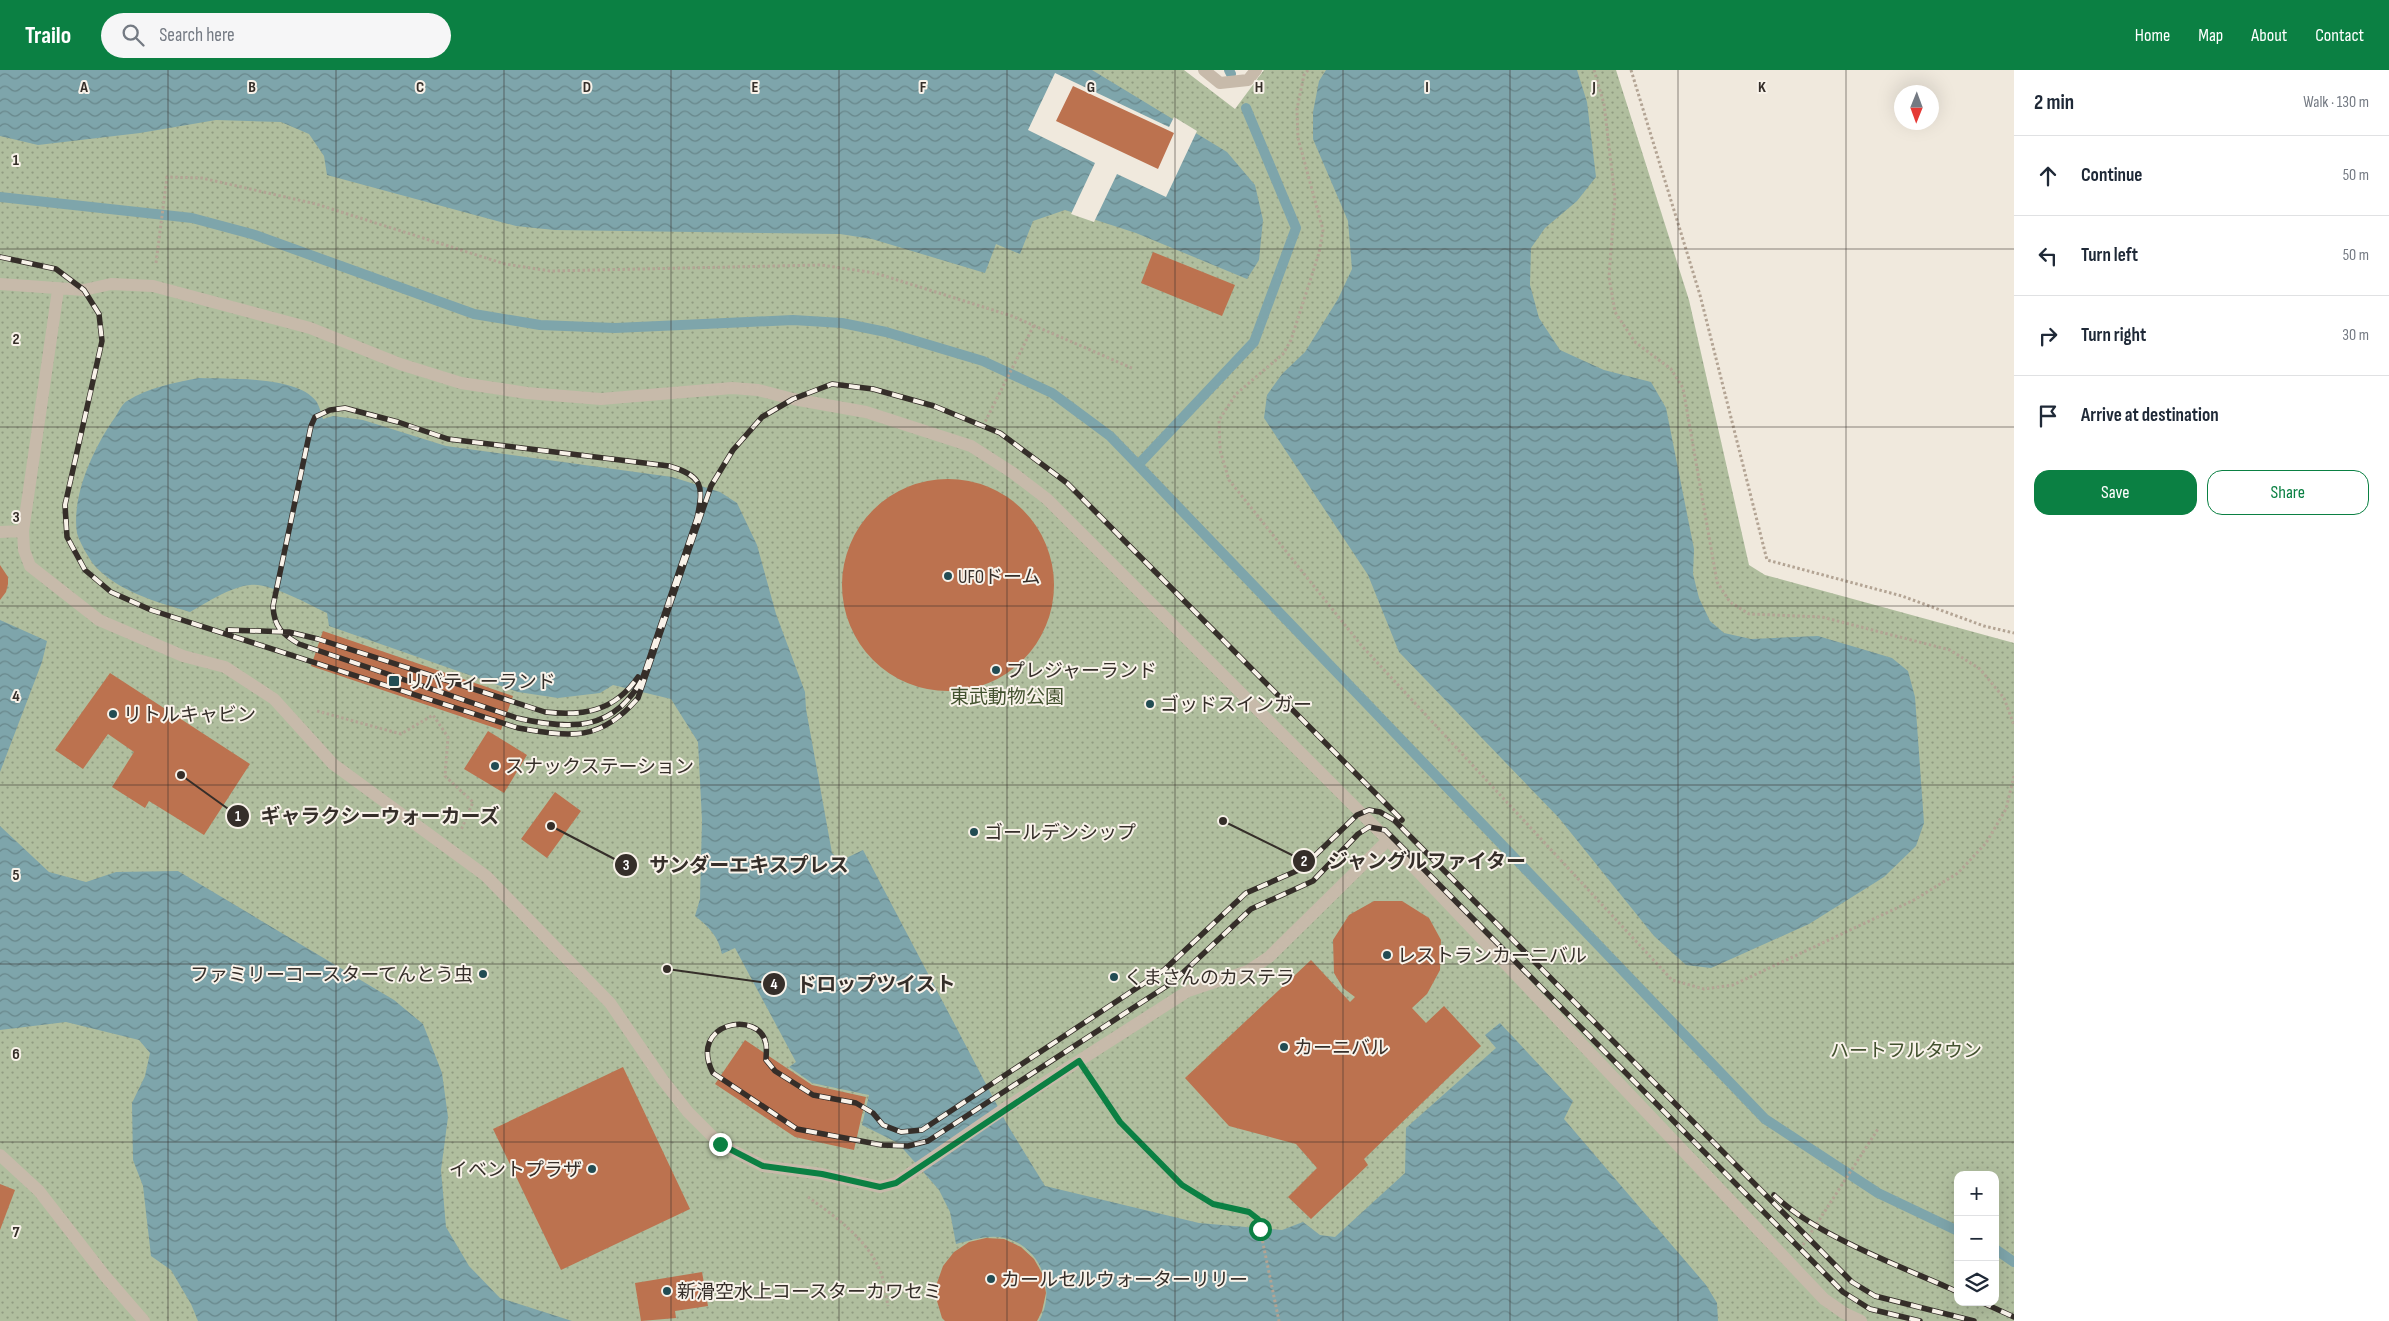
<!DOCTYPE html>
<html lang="en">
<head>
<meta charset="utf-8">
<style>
	:root { --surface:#fff; --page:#f6f6f7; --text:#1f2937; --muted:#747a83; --line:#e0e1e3; --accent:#0b8043 }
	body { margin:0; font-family:"Sofia Sans Condensed","Noto Sans JP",sans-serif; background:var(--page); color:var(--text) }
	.controls { position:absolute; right:15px; bottom:15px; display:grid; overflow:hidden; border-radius:10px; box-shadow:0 5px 20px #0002 }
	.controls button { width:45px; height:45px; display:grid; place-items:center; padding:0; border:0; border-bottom:1px solid var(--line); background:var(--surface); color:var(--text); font:25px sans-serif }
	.compass { position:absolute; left:1894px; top:15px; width:45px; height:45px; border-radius:50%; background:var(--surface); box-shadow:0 5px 20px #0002; rotate:181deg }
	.stop { position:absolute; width:15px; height:15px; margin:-11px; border:4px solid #0b8043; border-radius:50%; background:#fff }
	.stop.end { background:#0b8043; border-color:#fff; box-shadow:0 1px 5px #0008 }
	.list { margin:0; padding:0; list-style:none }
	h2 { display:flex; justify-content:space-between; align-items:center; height:65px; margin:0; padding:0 20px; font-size:21px }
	h2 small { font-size:16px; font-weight:400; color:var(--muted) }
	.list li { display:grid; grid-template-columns:32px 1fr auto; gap:15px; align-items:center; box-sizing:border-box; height:80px; padding:0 20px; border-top:1px solid var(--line) }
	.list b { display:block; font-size:19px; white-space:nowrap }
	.list em { font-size:16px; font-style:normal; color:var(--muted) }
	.actions { display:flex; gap:10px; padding:15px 20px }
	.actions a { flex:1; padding:11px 0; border:1px solid var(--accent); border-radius:15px; text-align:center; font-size:18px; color:var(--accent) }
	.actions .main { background:var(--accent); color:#fff }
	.icon { flex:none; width:28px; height:28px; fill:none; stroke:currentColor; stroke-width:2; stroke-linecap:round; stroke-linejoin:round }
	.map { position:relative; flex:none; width:2014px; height:1251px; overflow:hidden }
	header { display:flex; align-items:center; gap:30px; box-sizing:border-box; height:70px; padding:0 25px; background:var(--accent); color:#fff }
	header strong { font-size:24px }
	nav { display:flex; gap:28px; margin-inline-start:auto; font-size:18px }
	.search { width:350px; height:45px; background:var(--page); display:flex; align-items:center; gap:12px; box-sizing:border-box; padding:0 18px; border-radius:28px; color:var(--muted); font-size:19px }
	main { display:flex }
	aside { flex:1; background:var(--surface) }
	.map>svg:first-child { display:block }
</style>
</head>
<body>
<header>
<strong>Trailo</strong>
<div class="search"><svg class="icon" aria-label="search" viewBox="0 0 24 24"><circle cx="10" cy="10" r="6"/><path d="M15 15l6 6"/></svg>Search here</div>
<nav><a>Home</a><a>Map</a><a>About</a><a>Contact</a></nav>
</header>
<main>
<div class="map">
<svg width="2014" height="1251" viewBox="0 0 2014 1251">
	<defs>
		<pattern id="park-dots" width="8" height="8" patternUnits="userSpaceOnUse" patternTransform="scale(1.25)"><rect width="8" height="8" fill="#b0be9e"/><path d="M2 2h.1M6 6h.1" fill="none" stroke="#909b81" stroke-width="1.8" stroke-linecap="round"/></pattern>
		<pattern id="water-waves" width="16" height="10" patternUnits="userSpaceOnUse" patternTransform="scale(1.25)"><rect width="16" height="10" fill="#7ea5ab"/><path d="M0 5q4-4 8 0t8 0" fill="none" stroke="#68878b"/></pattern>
	</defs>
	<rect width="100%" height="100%" fill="#f0e9dd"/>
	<!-- park -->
	<path fill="url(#park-dots)" fill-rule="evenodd" d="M 0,0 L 1184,0 L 1235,39 L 1264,0 L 1616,0 L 1689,230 L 1749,495 L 1765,505 L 2014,573 L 2014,1251 L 0,1251 ZM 1958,1105 L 1995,1105 L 1995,1232 L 1958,1232 Z"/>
	<!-- water -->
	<path fill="url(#water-waves)" d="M 0,0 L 1092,0 L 1227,82 L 1255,115 L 1263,150 L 1259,190 L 1247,209 L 1136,163 L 1065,140 L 1033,151 L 1020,184 L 996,174 L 985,203 L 872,169 L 840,164 L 554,160 L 516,156 L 327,105 L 324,86 L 309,64 L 281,52 L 216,50 L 140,63 L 38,75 L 0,66 Z
		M 1326,0 L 1577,0 L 1587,32 L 1596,107 L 1577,131 L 1545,158 L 1531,178 L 1530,215 L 1539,248 L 1560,280 L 1604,300 L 1651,312 L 1666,338 L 1694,479 L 1693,504 L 1699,528 L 1710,551 L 1724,563 L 1751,569 L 1818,566 L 1892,588 L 1908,601 L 1915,627 L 1924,753 L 1916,776 L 1884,807 L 1809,854 L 1711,898 L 1686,895 L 1654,866 L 1559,748 L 1399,582 L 1368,505 L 1264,348 L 1267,325 L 1282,304 L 1305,282 L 1338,229 L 1352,199 L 1348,151 L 1313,69 L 1313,42 L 1319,11 Z
		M 199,308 C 228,309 297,306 316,331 C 319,335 321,343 323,349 L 333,346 L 363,350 L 446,376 L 672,407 L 720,422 L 737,433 L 757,475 L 776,544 L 805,622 L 806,639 L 832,783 L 840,791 L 863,780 L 1007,1054 L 1045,1116 L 1199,1153 L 1282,1160 L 1303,1152 L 1320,1165 L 1335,1167 L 1405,1103 L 1406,1058 L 1496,978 L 1485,965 L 1500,953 L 1573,1031 L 1564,1049 L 1706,1215 L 1717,1233 L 1718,1251 L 1039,1251 C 1057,1220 1041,1177 1005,1168 C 988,1164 972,1170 956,1174 L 950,1142 L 939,1120 L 898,1073 L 862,1055 L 869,1025 L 812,1013 L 789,997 L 796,992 L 735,878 L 722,884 C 718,866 709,857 695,846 L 700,829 L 702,750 L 698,672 L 671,629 L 613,615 L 600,623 L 558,628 L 518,622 L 329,556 L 327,543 C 310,535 269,512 250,515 C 230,517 208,532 190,542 C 157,532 119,522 95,496 C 89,489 79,471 77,463 C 71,425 95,375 116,346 C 119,341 122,334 127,331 C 149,317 174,313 199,308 Z
		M 0,550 L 47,571 L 42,592 L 0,702 Z
		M 0,756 L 49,802 L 86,812 L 116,802 L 178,801 L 394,930 L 423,954 L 442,1003 L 448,1047 L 441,1100 L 446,1157 L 469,1196 L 500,1228 L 572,1251 L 198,1251 L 191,1234 L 171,1200 L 151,1186 L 143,1116 L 133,1090 L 132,1033 L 145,1006 L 150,983 L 139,970 L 66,952 L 0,960 Z"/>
	<!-- pier -->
	<path fill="#f0e9dd" d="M 1055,3 L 1169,57 L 1174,47 L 1197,61 L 1166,127 L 1117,104 L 1094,152 L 1071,144 L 1095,93 L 1028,60 Z"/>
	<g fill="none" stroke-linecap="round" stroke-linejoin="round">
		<!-- stream -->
		<path stroke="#7ea5ab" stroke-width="10" d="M 1229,0 L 1231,4
			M 0,127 L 192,148 L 255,165 L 474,244 L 540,255 L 615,258 L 793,250 L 842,253 L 886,262 L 983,291 L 1052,323 L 1110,366 L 1138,395 L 1765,1049 L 1878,1123 L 1958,1161
			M 1138,395 L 1254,272 L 1296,158 L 1246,38
			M 1995,1179 L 2014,1192"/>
	</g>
	<!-- building -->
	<path fill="#bc724f" d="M 1073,16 L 1174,63 L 1158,99 L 1056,51 Z
		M 1153,182 L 1235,215 L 1222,246 L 1141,213 Z
		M842 515a106 106 0 1 1 212 0a106 106 0 1 1-212 0Z
		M 0,495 L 8,507 L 8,514 L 6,522 L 0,530 Z
		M 323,561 L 513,626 L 501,660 L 311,596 Z
		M 110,603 L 250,694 L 204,765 L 149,731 L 145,738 L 112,717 L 134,682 L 108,664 L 83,699 L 55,680 Z
		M 488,661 L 527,685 L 504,723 L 464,699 Z
		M 555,722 L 581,741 L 547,788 L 521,769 Z
		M 1374,831 L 1402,831 L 1429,848 L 1441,870 L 1440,900 L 1427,924 L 1412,938 L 1426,953 L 1444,936 L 1481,976 L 1364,1089 L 1368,1095 L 1311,1149 L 1288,1127 L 1317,1098 L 1296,1074 L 1229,1056 L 1185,1008 L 1311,890 L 1350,932 L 1355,927 L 1343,918 L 1334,903 L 1333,870 L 1349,845 Z
		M 745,970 L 812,1015 L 866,1027 L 854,1080 L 795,1067 L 715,1014 Z
		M 623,997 L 690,1139 L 561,1200 L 493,1059 Z
		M 0,1114 L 15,1120 L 0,1160 Z
		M 986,1168 L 1004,1169 L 1021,1177 L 1034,1189 L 1043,1205 L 1046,1223 L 1042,1241 L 1037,1251 L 945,1251 L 942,1248 L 937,1231 L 937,1213 L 943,1196 L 954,1182 L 969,1172 Z
		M 702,1202 L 708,1236 L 675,1241 L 676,1248 L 641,1251 L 635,1213 Z"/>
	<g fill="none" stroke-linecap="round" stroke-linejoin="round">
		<!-- path -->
		<path stroke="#b3a494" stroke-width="3" stroke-dasharray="2.5 2.5" stroke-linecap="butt" d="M 1308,0 L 1304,5 L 1297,39 L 1298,68 L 1323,160 L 1319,183 L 1291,270 L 1283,284 L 1236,324 L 1219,350 L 1220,380 L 1229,410 L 1361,575 L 1672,910 L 1704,919 L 1733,915 L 1914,830 L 1958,803 L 1986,773 L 2006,739 L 2014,706
			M 1594,0 L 1604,34 L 1615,127 L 1609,207 L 1615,242 L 1635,272 L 1671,299 L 1683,318 L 1717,512 L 1730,532 L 1749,544 L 1822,547 L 1950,580 L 1980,599 L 2004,628 L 2014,655
			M 1631,0 L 1700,225 L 1767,490 L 1902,526 L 1984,556 L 2014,563
			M 156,193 L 167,107 L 202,108 L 316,134 L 505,194 L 550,201 L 821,195 L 875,203 L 1012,246 L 1134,299
			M 983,356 L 1034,255
			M 317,641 L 401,664 L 433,645 L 448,667 L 445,706 L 473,732 L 461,760
			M 1092,1010 C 1123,1055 1163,1109 1212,1133 C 1227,1141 1244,1138 1258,1149 L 1279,1251
			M 808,1127 C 836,1147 871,1172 882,1206 C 885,1216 886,1226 888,1236
			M 1803,1175 L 1878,1059"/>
		<!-- lane -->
		<path stroke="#c7baaa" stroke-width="12" d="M 1204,0 L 1220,13 L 1248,10 L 1256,0
			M 0,1085 L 39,1121 L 105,1206 L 144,1251"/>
		<!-- street -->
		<path stroke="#c7baaa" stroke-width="12" d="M 0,214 L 84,220 L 111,214 L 153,216 L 310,258 L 400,294 L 461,313 L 527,323 L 601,329 L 732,318 L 758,320 L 793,329 L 866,342 L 971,376 L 1013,403 L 1047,429 L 1388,770 L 1824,1229 L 1844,1243 L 1861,1251
			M 58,220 L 23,461 L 24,480 L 30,496 L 99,550 L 183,586 L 225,597 L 274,629 L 333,694 L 486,806 L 610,933 L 662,1009 L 688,1042 L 720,1074 L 763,1096 L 822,1104 L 880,1117 L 896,1113 L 1010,1035 L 1188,921 L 1248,901 L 1269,887 L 1388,770
			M 0,462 L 23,461"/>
		<defs>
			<path id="rail" d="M 0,187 L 56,199 L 84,220 L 99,244 L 102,271 L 65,435 L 67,467 L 85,500 L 111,522 L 151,540 L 518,658 C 571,667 600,672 638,628 L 711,416 L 733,380 L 762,347 L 793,329 L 832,314 L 873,319 L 934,336 L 1000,363 L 1067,413 L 1402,750
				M 345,338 L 398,352 L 448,369 L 669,396 C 703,406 704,416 697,448 L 643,607 C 615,662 570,660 517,648 L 299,574 C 282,564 274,557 273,536 L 311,356 L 315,347 L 330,340 Z
				M 228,560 L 289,562 L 318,569 L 545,642 C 583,646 614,642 638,607
				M 1774,1125 C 1816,1166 1903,1197 1958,1222
				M 1981,1232 L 2014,1247
				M 1920,1251 L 1870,1239 L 1843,1222 L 1385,760 L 1369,757 L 1358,764 L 1313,811 L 1251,839 L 1173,912 L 928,1071 L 908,1076 L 882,1075 L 797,1059 L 713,1003 C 687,952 760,939 766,974 C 767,979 766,985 766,990 L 775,1001 L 813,1025 L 856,1033 L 873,1043 L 883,1055 L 901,1062 L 922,1060 L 1164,900 L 1246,823 L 1301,799 L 1357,745 L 1369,740 L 1380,742 L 1394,750 L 1852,1212 L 1875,1226 L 1974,1251"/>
		</defs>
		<!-- rail casing -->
		<use href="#rail" stroke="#352e29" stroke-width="5.5"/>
		<!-- rail -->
		<use href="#rail" stroke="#f8f2e9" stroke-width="4" stroke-dasharray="11" stroke-linecap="butt"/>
	</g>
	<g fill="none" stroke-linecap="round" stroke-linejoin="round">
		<!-- route -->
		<path stroke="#0b8043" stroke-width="6" d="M 720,1074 L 763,1096 L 822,1104 L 880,1117 L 896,1113 L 1079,991 L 1120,1052 L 1182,1115 L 1213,1134 L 1249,1142 L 1258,1149 L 1260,1159"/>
	</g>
	<!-- grid -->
	<path fill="none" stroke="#352e29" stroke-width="1" stroke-opacity="0.55" d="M 168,0 L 168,1251M 336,0 L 336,1251M 504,0 L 504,1251M 671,0 L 671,1251M 839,0 L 839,1251M 1007,0 L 1007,1251M 1175,0 L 1175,1251M 1343,0 L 1343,1251M 1510,0 L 1510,1251M 1678,0 L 1678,1251M 1846,0 L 1846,1251M 0,179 L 2014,179M 0,357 L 2014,357M 0,536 L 2014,536M 0,715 L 2014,715M 0,894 L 2014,894M 0,1072 L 2014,1072"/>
	<!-- markers -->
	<g fill="#224c53" stroke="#f8f2e9" stroke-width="2">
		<circle cx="948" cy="506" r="5"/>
		<circle cx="996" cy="600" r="5"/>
		<rect x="388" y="605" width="12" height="12" rx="2.5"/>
		<circle cx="1150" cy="634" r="5"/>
		<circle cx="113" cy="644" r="5"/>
		<circle cx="495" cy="696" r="5"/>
		<circle cx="974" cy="762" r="5"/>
		<circle cx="1387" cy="885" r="5"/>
		<circle cx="483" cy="904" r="5"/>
		<circle cx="1114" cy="907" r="5"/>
		<circle cx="1284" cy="977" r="5"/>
		<circle cx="592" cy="1099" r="5"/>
		<circle cx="991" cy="1209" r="5"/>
		<circle cx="667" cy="1221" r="5"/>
	</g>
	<g text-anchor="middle" stroke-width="4" stroke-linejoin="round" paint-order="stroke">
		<!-- poi labels -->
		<g font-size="19" fill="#352e29" stroke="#f8f2e9" text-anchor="start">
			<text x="958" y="513">UFOドーム</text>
			<text x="1006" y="607">プレジャーランド</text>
			<text x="405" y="618">リバティーランド</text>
			<text x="1160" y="641">ゴッドスインガー</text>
			<text x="123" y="651">リトルキャビン</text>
			<text x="505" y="703">スナックステーション</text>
			<text x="984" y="769">ゴールデンシップ</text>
			<text x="1397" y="892">レストランカーニバル</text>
			<text x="473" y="911" text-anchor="end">ファミリーコースターてんとう虫</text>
			<text x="1124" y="914">くまさんのカステラ</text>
			<text x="1294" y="984">カーニバル</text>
			<text x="582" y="1106" text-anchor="end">イベントプラザ</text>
			<text x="1001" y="1216">カールセルウォーターリリー</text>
			<text x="677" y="1228">新滑空水上コースターカワセミ</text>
		</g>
		<!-- park labels -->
		<g font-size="19" fill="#42512e" stroke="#f8f2e9">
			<text x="1007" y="633">東武動物公園</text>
			<text x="1906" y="987">ハートフルタウン</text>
		</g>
	</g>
	<g font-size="16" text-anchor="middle" font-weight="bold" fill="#352e29" stroke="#f8f2e9" stroke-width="4" stroke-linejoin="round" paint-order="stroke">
		<text x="84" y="22">A</text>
		<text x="252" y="22">B</text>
		<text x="420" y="22">C</text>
		<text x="587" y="22">D</text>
		<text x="755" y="22">E</text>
		<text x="923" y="22">F</text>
		<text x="1091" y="22">G</text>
		<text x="1259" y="22">H</text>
		<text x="1427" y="22">I</text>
		<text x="1594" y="22">J</text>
		<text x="1762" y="22">K</text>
		<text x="16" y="95">1</text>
		<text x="16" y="274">2</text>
		<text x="16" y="452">3</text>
		<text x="16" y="631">4</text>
		<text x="16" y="810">5</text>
		<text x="16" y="989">6</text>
		<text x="16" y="1167">7</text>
	</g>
	<!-- callouts -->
	<path fill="none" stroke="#352e29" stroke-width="2" d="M181 705L238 746M1223 751L1304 791M551 756L626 795M667 899L774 914"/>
	<g fill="#352e29" stroke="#f8f2e9" stroke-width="2">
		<circle cx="181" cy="705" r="5"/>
		<circle cx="1223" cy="751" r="5"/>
		<circle cx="551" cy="756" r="5"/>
		<circle cx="667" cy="899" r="5"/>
		<circle cx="238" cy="746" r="12"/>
		<circle cx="1304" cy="791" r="12"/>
		<circle cx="626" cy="795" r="12"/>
		<circle cx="774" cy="914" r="12"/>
	</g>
	<g font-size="15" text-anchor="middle" font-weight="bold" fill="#fff">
		<text x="238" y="751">1</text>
		<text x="1304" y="796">2</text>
		<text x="626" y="800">3</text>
		<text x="774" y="919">4</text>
	</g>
	<g font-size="20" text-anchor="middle" font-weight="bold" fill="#352e29" stroke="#f8f2e9" stroke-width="4" stroke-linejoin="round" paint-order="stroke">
		<text x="380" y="753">ギャラクシーウォーカーズ</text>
		<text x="1427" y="798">ジャングルファイター</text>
		<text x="749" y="802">サンダーエキスプレス</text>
		<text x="876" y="921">ドロップツイスト</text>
	</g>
</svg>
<div class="controls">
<button>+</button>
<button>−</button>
<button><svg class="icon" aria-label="layers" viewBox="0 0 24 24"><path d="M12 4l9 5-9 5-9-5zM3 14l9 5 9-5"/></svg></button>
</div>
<svg class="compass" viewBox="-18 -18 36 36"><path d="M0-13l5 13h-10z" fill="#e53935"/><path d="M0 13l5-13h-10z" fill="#747a83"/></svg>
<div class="stop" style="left:1260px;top:1159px"></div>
<div class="stop end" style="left:720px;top:1074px"></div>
</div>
<aside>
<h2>2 min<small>Walk · 130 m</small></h2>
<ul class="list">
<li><svg class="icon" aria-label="ahead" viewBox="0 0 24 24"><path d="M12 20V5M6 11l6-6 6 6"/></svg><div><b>Continue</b></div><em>50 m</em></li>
<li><svg class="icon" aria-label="left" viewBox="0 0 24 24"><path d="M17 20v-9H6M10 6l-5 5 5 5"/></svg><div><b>Turn left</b></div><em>50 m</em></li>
<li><svg class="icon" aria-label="right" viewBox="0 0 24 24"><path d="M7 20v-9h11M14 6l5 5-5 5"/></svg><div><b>Turn right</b></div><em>30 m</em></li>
<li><svg class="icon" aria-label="arrive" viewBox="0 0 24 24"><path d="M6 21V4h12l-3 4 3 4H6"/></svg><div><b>Arrive at destination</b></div></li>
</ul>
<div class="actions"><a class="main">Save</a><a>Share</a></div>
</aside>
</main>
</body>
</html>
